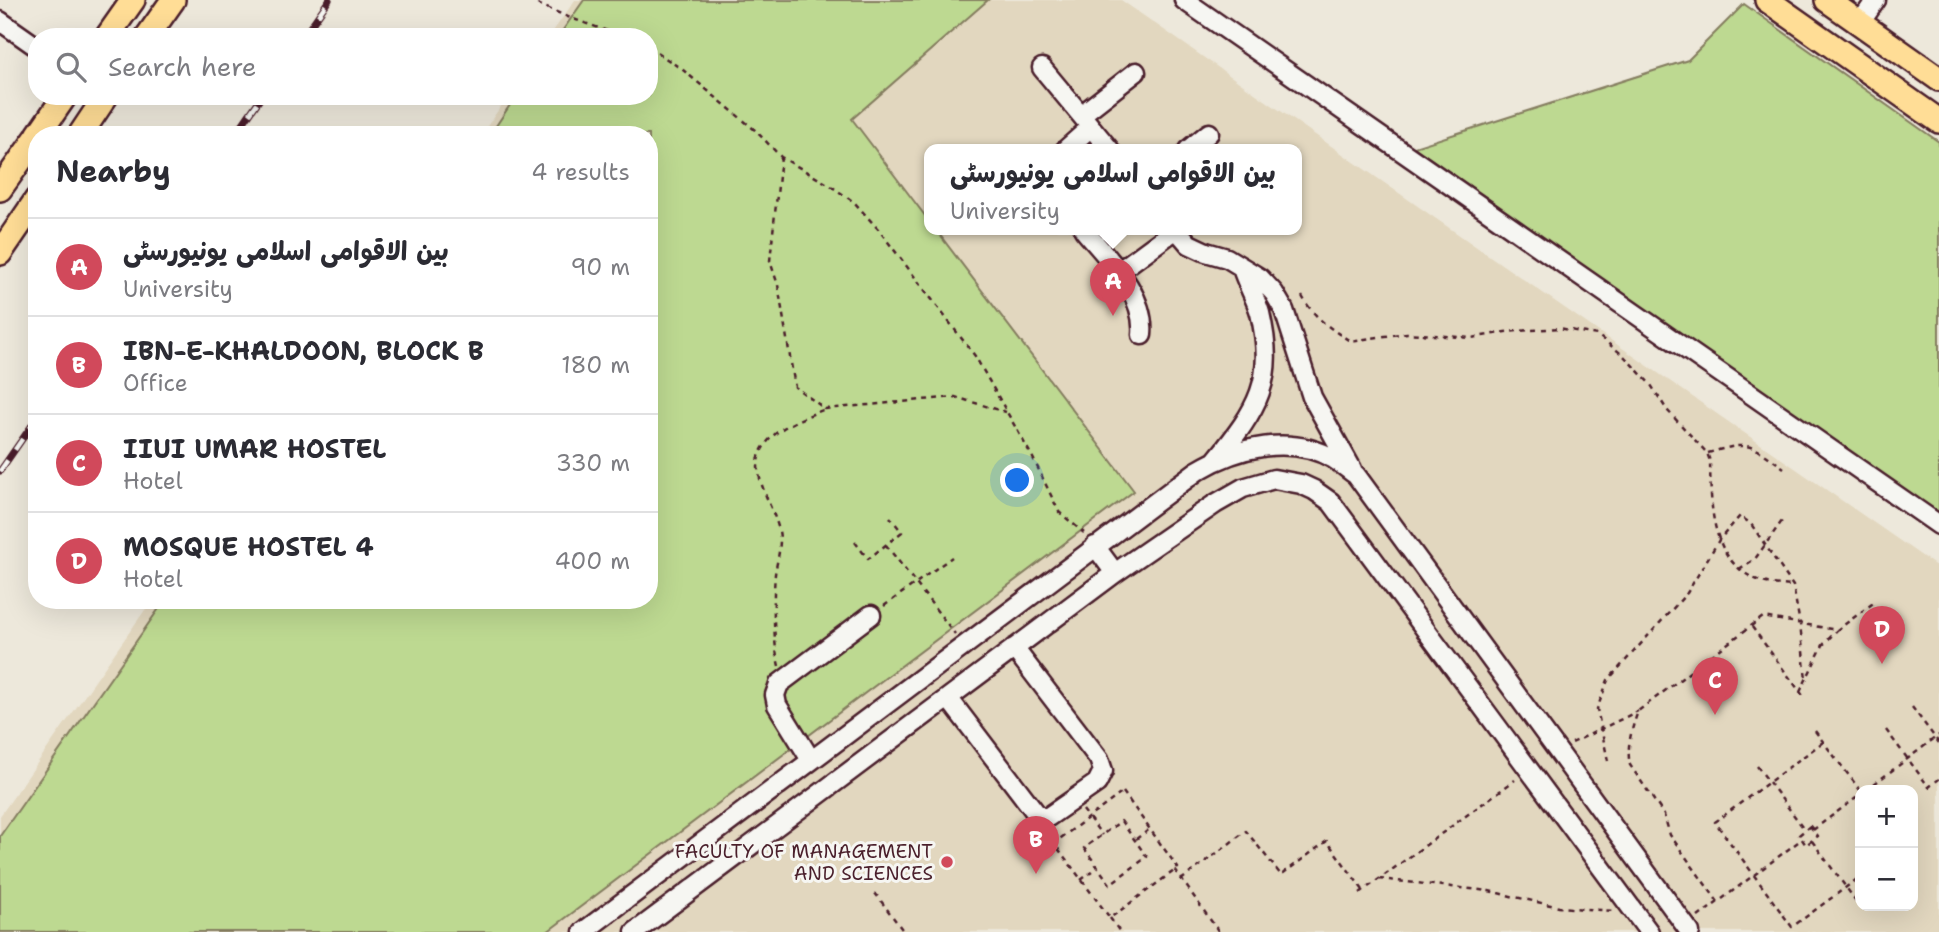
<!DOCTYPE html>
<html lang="en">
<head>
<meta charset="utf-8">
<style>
	:root { --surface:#fff; --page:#f2f2f3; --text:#2b2b33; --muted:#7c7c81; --line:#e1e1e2; --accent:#d1495b }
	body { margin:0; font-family:"Shantell Sans","Playpen Sans Arabic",sans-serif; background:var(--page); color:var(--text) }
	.controls { position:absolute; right:21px; bottom:21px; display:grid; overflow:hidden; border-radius:14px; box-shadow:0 7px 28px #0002 }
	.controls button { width:63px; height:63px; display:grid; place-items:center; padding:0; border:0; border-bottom:2px solid var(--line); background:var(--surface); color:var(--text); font:35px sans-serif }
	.you { position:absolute; left:1018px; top:481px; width:24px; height:24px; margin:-18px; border:5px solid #fff; border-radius:50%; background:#1a73e8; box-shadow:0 0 0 10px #1a73e833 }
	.badge { display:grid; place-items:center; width:46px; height:46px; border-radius:50%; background:var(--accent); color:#fff; font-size:23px; font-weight:700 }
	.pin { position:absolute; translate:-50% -58px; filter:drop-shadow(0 2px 4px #0008) }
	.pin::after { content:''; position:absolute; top:37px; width:24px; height:21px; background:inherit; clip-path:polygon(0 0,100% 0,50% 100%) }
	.popup { position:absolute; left:924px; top:144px; width:378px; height:91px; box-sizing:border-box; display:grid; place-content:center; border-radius:14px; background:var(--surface); filter:drop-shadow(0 2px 5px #0005); font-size:23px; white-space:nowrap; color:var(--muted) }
	.popup b { font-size:26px; color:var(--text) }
	.popup::after { content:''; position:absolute; left:50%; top:100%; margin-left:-14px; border:14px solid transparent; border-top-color:var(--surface) }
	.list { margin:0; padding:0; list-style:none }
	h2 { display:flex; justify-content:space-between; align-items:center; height:91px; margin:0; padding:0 28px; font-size:30px }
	h2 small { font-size:23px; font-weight:400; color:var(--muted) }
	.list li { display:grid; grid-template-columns:46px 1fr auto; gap:21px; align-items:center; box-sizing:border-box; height:98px; padding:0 28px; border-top:2px solid var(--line) }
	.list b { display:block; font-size:26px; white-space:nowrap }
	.list p { margin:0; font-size:23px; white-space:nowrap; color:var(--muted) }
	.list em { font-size:23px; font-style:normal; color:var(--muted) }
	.icon { flex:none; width:38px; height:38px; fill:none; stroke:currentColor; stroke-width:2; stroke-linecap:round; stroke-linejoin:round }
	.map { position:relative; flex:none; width:1939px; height:932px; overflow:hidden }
	.search { position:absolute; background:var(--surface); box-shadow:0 7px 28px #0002; left:28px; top:28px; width:630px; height:77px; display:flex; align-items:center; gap:18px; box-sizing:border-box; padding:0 24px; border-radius:28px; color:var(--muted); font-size:26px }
	.panel { position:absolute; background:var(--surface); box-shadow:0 7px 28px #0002; left:28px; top:126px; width:630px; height:483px; border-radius:28px }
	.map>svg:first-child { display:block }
</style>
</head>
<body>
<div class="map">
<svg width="1939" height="932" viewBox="0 0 1939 932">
	<rect width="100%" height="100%" fill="#ede8db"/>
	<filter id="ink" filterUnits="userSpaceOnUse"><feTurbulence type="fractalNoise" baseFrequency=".0143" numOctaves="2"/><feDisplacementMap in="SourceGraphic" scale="14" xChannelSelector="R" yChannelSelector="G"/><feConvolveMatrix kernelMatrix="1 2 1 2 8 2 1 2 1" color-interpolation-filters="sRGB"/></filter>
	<g filter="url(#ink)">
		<!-- built -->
		<path fill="#e2d7bf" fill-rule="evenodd" d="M 575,0 L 1121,0 L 1939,568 L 1939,932 L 0,932 L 0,816 L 152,600 L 649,600 L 649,135 L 481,135 L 508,96 L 649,96 L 649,37 L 549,37 ZM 929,150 L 1297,150 L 1297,230 L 929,230 ZM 1860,790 L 1913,790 L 1913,906 L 1860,906 Z"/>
		<!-- green -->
		<path fill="#bdd991" stroke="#847c5e" stroke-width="2" d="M 584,0 L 988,0 L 852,119 L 929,221 L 929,230 L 936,230 L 1134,491 L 547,932 L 0,932 L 0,836 L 165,600 L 649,600 L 649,135 L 490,135 L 516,96 L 649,96 L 649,37 L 558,37 Z
			M 1744,4 L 1939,142 L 1939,515 L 1414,147 L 1688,60 Z"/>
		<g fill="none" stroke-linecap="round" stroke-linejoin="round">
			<defs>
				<path id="minor" d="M 1184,0 L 1939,525
					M 0,21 L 37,47
					M 1860,23 L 1876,0
					M 1042,68 L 1110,150
					M 1081,115 L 1136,72
					M 1065,150 L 1091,127
					M 1188,150 L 1209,133
					M 1084,230 C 1108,259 1146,294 1142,335
					M 1177,230 L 1189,244 L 1206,252 L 1227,258 L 1260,278 L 1274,293 L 1284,310 L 1312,397 L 1352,469
					M 1118,272 L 1175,230
					M 1216,460 C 1258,408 1276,381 1260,313 C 1256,299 1247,284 1242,268
					M 1095,546 L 1115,573
					M 949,699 L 1039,817 L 1048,817 L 1097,783 L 1103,771 L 1099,759 L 1014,648
					M 811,760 L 777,705 L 775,695 L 779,684 L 871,615
					M 583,932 L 1197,471 C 1237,447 1291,434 1334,459 C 1342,464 1349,470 1356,475 L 1690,932
					M 635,932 L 1115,573 L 1215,504 L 1243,488 L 1274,479 L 1301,484 L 1314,490 L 1331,502 L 1649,932"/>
				<path id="major" d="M 1767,0 L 1939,121
					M 1827,0 L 1939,79
					M 107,37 L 133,0
					M 147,37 L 173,0
					M 38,135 L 65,96
					M 80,135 L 106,96
					M 0,189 L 37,137
					M 0,253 L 37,199"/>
			</defs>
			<!-- minor casing -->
			<use href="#minor" stroke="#4a1f2b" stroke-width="23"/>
			<!-- major casing -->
			<use href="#major" stroke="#4a1f2b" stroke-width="28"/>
			<!-- path -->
			<path stroke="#4a1f2b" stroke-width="2.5" stroke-dasharray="5 5" stroke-linecap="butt" d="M 528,0 L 568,17 L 624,37
				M 649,47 L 683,70 L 755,130 L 781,157 L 828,184 L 854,202 L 879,230 L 975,356 L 1033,458 L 1059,512 L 1084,533
				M 781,157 L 770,261 L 778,285 L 795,387 L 825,409 L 955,397 L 1006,412
				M 1302,296 C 1313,317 1331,329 1350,341 L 1407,333 L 1472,338 L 1505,332 L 1559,328 L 1597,335 L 1623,355 L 1651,385 L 1667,410 L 1707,453 L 1710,461 C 1711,506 1709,561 1760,581 C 1770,585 1783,585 1793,586
				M 1708,453 C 1749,441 1750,443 1784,468
				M 855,542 L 868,559 L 902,532 L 890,517
				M 886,545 L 955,634
				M 1739,569 L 1755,559 L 1782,521
				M 884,606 L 952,557
				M 1752,627 L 1804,697
				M 779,666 C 773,643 773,598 775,574 C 777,560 782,545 779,531 C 775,510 751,475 760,454 C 771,428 801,419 825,409
				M 1800,692 L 1823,645 L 1837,630
				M 1912,707 L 1939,743
				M 1886,730 L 1929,787 L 1939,779
				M 1815,731 L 1860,790
				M 1823,742 L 1715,822 L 1792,927 L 1860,877
				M 1572,743 L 1638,711
				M 1608,761 L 1597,709 L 1608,680 L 1687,593 L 1719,540 L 1740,516 L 1751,524 L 1793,586 L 1800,624 L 1806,679
				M 1757,766 L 1805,830
				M 1866,790 L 1939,735
				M 1123,792 L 1178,868 L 1110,918 L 1054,843 Z
				M 1083,810 L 1102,835
				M 1121,821 L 1147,857 L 1110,884 L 1084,848 Z
				M 1810,826 L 1818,836 L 1806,845 L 1799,835 Z
				M 1813,830 L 1860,795
				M 1136,839 L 1150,829
				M 1812,841 L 1856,901
				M 1175,870 L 1219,932
				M 1379,879 L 1489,891 L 1559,907 L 1614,911
				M 1081,880 L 1098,867
				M 1181,880 L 1246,831 L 1281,875 L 1327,841 L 1363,890
				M 875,893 L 904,932
				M 1360,893 L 1515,780
				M 1718,902 L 1670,835 L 1664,815 L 1630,765 C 1626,747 1632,728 1638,711 L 1763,617 L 1837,630 L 1876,601
				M 1698,917 L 1802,839
				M 1110,918 L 1120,932"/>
			<!-- minor -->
			<use href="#minor" stroke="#f6f6f2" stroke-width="18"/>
			<!-- major -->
			<use href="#major" stroke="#ffdd96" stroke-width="23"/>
			<defs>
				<path id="rail" d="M 303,37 L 329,0
					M 235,135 L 262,96
					M 0,471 L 37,418"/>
			</defs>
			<!-- rail casing -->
			<use href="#rail" stroke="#4a1f2b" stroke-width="7"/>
			<!-- rail -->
			<use href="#rail" stroke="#f6f6f2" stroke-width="4.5" stroke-dasharray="13" stroke-linecap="butt"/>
		</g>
	</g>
	<!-- markers -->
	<circle fill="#d1495b" stroke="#f6f6f2" stroke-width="2.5" cx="947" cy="862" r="7"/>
	<g text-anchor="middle" stroke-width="6" stroke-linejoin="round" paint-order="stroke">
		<!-- poi labels -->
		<g font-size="19" fill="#4a1f2b" stroke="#f6f6f2" text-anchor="end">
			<text x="933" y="858">FACULTY OF MANAGEMENT<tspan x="933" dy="22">AND SCIENCES</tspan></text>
		</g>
	</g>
</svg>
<div class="controls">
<button>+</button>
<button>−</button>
</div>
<div class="you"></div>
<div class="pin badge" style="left:1113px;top:316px">A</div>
<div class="popup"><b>بین الاقوامی اسلامی یونیورسٹی</b>University</div>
<div class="pin badge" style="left:1036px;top:874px">B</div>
<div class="pin badge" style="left:1715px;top:715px">C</div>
<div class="pin badge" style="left:1882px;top:664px">D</div>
<div class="search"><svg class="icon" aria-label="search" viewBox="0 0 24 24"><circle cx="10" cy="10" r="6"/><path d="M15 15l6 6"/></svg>Search here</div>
<section class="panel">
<h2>Nearby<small>4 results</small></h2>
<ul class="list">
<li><span class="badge">A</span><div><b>بین الاقوامی اسلامی یونیورسٹی</b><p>University</p></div><em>90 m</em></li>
<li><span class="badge">B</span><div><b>IBN-E-KHALDOON, BLOCK B</b><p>Office</p></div><em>180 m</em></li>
<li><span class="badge">C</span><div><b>IIUI UMAR HOSTEL</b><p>Hotel</p></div><em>330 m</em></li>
<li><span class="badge">D</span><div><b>MOSQUE HOSTEL 4</b><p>Hotel</p></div><em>400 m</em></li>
</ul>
</section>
</div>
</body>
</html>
